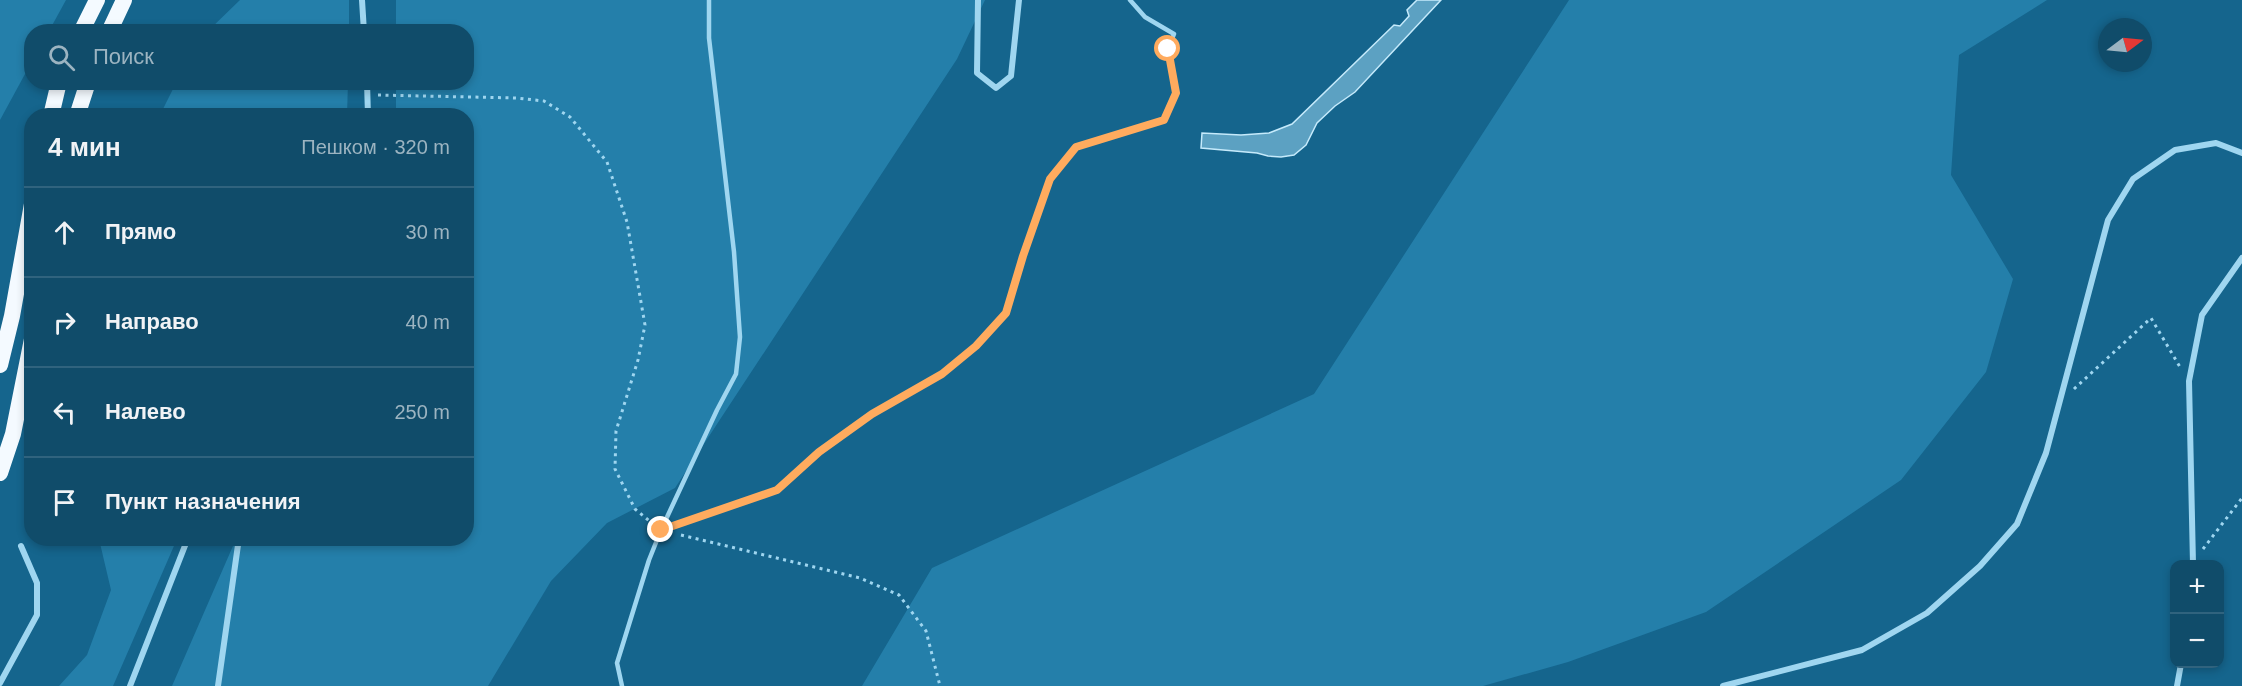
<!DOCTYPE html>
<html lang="ru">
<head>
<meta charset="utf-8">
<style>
	:root { --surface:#104c6a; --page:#195370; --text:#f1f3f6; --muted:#9cb4c1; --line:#30637e }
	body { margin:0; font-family:Arial,sans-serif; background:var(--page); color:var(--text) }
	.controls { position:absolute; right:18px; bottom:18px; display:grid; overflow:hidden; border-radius:12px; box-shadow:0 3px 9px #0003 }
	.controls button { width:54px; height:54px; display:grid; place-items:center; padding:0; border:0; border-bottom:2px solid var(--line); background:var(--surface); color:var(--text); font:30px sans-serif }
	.compass { position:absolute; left:2098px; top:18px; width:54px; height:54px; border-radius:50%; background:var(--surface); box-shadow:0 3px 9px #0003; rotate:74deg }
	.stop { position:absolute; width:18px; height:18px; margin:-14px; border:4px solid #ffab5e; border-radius:50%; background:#fff }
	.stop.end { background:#ffab5e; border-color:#fff; box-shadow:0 2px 6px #0008 }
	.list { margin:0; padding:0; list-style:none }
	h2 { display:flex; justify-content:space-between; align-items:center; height:78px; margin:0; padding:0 24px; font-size:26px }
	h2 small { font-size:20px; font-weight:400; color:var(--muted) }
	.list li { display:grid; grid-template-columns:39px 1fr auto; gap:18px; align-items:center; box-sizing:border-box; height:90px; padding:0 24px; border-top:2px solid var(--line) }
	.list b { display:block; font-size:22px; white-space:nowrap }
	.list em { font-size:20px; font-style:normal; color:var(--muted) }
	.icon { flex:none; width:33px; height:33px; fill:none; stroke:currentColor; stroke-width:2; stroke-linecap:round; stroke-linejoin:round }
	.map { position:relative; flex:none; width:2242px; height:686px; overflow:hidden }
	.search { position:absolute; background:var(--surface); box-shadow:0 3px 9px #0003; left:24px; top:24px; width:450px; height:66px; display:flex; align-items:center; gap:15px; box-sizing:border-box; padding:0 21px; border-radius:24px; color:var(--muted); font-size:22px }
	.panel { position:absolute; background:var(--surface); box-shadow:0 3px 9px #0003; left:24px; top:108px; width:450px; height:438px; border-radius:24px }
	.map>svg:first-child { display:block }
</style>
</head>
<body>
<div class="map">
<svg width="2242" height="686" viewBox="0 0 2242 686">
	<rect width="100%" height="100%" fill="#15658d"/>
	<!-- green -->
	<path fill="#247faa" d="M 0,0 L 66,0 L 49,31 L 32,32 L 31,63 L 0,120 Z
		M 240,0 L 349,0 L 349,31 L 208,31 Z
		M 396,0 L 985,0 L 957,59 L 675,488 L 607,523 L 551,581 L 488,686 L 172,686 L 236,539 L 466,538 L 466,116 L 396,115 L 396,83 L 466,82 L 466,32 L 396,31 Z
		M 1569,0 L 2047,0 L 1959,55 L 1951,175 L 2013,279 L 1986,372 L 1901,480 L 1706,612 L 1568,662 L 1483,686 L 862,686 L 932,568 L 1314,394 Z
		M 176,83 L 348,83 L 347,115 L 160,115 Z
		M 99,539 L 177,539 L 113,686 L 59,686 L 87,655 L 111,590 Z"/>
	<!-- building -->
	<path fill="#5ca1c2" stroke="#c5eafb" stroke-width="1.5" d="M 1417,0 L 1441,0 L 1355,92 L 1335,106 L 1317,123 L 1306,145 L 1294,155 L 1281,157 L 1268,156 L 1257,153 L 1201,148 L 1202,133 L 1241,135 L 1269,133 L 1292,124 L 1394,25 L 1400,26 L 1409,16 L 1407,10 Z"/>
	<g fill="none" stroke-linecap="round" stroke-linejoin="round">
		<!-- path -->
		<path stroke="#9fd6f0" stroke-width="3" stroke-dasharray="3 4.5" stroke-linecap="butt" d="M 378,95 L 516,98 L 544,101 L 570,117 L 607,162 L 627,222 L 645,325 L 638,360 L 616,431 L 615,469 L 635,509 L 653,524
			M 2074,389 L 2151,318 L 2180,367
			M 681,535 L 860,578 L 899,595 L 926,631 L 940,686
			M 2203,549 L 2242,498"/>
		<!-- service -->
		<path stroke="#9fd6f0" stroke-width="4.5" d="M 661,530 L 717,410 L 736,374 L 740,337 L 734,252 L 709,38 L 709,0
			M 622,686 L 617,663 L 649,560 L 661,530 L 777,490 L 819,452 L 872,414 L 942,374 L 976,347 L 1006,313 L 1023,256 L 1049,179 L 1076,147 L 1164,120 L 1176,93 L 1168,49 L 1174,34 L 1145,17 L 1130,0"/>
		<!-- minor -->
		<path stroke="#9fd6f0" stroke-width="6" d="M 362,0 L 364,32
			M 978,0 L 977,73 L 996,88 L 1011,76 L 1019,0
			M 367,82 L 368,116
			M 2193,564 L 2189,381 L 2202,315 L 2242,258
			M 0,683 L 37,615 L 37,583 L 21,546
			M 130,686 L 188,538
			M 218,686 L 239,538
			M 1723,686 L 1862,650 L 1927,613 L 1980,566 L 2017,524 L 2046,453 L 2108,220 L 2133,179 L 2175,150 L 2216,143 L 2242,153
			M 2177,686 L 2181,664"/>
		<!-- trunk -->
		<path stroke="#f4faff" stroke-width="16" d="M 81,32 L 97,0
			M 109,32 L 124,0
			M 51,116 L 59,82
			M 77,116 L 88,82
			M 0,365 L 12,316 L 32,204
			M 0,473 L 13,434 L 32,339"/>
	</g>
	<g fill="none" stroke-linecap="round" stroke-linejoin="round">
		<!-- route -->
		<path stroke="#ffab5e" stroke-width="8" d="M 661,530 L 777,490 L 819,452 L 872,414 L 942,374 L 976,346 L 1006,313 L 1023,256 L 1050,179 L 1076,147 L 1164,120 L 1176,93 L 1168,49"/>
	</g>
</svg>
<div class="controls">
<button>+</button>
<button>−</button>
</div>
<svg class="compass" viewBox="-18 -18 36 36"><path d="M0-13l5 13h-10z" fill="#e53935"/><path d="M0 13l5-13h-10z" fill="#9cb4c1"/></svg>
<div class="stop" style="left:1168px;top:49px"></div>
<div class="stop end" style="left:661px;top:530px"></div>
<div class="search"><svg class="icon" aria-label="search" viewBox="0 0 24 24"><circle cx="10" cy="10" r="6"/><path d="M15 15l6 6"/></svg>Поиск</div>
<section class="panel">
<h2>4 мин<small>Пешком · 320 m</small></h2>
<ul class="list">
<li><svg class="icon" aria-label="ahead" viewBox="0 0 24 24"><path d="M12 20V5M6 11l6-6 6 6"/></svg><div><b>Прямо</b></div><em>30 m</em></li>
<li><svg class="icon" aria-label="right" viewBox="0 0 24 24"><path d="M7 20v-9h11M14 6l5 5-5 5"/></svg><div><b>Направо</b></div><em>40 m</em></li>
<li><svg class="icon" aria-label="left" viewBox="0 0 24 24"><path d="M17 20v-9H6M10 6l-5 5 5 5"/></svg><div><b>Налево</b></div><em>250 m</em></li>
<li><svg class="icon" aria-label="arrive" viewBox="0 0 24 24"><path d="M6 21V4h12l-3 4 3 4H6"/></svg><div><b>Пункт назначения</b></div></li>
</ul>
</section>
</div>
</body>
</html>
